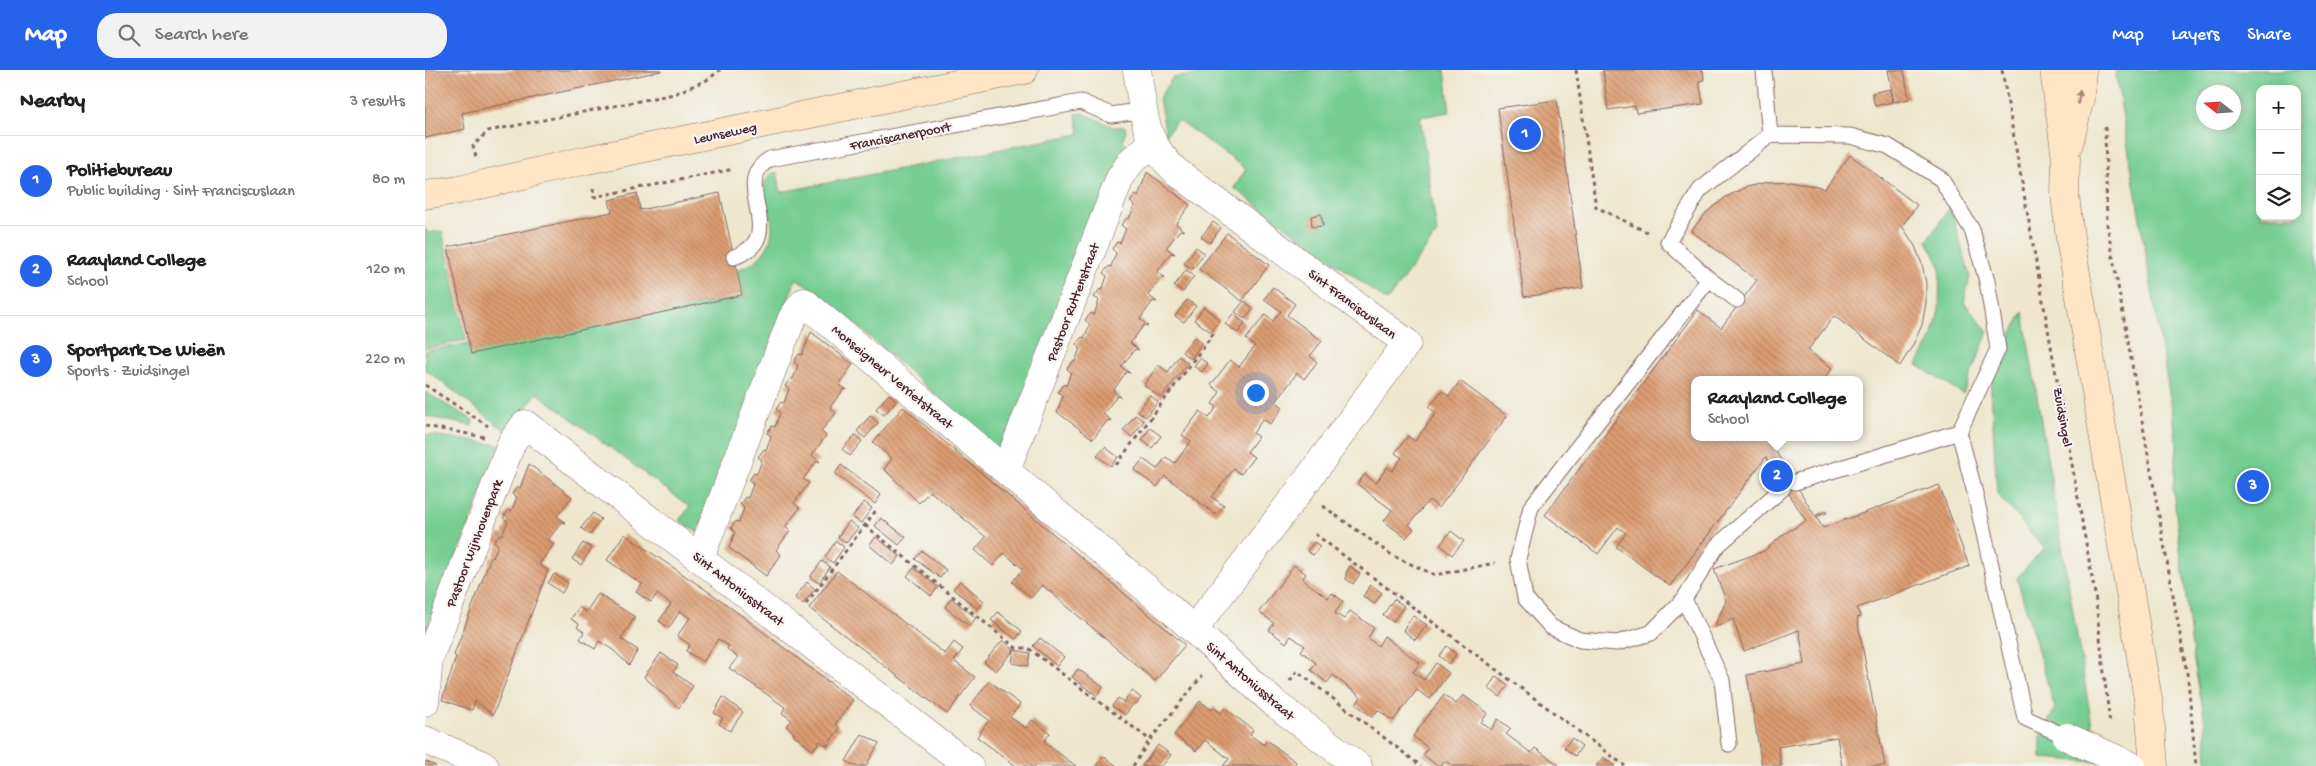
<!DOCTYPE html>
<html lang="en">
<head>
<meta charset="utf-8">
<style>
	:root { --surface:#fff; --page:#f2f2f2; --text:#202124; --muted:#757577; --line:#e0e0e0; --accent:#2563eb }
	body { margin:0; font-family:"Gochi Hand",sans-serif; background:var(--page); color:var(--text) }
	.controls { position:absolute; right:15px; top:15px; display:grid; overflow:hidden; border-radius:10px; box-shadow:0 2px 8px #0003 }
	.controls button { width:45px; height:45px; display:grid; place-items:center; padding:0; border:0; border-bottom:1px solid var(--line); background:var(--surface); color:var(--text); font:25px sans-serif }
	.compass { position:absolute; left:1771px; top:15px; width:45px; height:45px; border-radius:50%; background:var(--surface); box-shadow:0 2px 8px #0003; rotate:287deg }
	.you { position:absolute; left:830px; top:322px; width:18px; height:18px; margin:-12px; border:4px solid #fff; border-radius:50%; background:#1a73e8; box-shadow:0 0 0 8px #1a73e833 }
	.badge { display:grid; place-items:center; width:32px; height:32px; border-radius:50%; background:var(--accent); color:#fff; font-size:16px; font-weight:700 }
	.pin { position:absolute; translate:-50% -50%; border:2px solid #fff; box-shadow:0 1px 5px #0006 }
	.popup { position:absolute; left:1266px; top:306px; width:172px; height:65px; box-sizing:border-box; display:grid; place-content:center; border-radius:10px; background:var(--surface); filter:drop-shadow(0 1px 4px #0005); font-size:16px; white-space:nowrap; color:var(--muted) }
	.popup b { font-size:19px; color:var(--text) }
	.popup::after { content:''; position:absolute; left:50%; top:100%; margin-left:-10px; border:10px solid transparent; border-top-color:var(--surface) }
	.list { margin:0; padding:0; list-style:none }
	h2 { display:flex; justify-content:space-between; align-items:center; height:65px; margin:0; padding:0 20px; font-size:21px }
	h2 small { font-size:16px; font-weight:400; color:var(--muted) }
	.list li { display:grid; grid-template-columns:32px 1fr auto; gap:15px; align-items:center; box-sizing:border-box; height:90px; padding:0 20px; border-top:1px solid var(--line) }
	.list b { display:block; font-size:19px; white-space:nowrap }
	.list p { margin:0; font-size:16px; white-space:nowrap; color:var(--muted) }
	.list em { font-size:16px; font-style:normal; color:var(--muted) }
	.icon { flex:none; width:28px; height:28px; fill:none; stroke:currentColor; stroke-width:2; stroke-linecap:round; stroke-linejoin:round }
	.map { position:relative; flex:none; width:1891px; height:696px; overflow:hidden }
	header { display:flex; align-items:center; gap:30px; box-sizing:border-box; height:70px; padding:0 25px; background:var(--accent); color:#fff }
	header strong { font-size:24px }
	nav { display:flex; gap:28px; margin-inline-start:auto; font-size:18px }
	.search { width:350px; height:45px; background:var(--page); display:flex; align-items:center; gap:12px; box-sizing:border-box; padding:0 18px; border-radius:20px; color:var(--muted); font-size:19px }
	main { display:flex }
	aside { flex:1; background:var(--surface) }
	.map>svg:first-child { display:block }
</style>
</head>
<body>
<header>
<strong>Map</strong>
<div class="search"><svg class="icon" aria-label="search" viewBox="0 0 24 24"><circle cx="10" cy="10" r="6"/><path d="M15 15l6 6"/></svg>Search here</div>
<nav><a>Map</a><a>Layers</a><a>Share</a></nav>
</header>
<main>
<aside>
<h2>Nearby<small>3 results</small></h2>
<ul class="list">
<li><span class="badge">1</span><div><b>Politiebureau</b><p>Public building · Sint Franciscuslaan</p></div><em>80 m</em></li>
<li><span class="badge">2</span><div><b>Raayland College</b><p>School</p></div><em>120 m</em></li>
<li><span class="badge">3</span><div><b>Sportpark De Wieën</b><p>Sports · Zuidsingel</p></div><em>220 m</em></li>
</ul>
</aside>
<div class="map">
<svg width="1891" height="696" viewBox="0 0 1891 696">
	<defs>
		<pattern id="building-back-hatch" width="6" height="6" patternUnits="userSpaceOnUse" patternTransform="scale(1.25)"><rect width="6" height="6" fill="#dc9c71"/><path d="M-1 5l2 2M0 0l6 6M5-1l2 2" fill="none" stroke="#b47f5d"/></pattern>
	</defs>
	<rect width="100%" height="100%" fill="#f6f6f2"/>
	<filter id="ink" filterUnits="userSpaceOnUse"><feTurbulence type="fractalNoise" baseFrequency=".02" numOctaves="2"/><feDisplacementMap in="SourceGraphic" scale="10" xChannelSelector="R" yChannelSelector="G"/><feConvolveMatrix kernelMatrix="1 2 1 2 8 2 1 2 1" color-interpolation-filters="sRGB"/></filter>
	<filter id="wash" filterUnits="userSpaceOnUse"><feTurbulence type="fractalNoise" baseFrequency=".0096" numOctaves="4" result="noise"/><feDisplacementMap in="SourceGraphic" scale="20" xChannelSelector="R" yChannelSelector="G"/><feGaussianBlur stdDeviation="1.12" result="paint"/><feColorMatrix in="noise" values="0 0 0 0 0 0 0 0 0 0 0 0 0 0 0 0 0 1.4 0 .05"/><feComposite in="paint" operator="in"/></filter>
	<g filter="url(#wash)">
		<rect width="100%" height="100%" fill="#eee7cd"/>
		<!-- green -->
		<path fill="#76cd92" stroke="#60765e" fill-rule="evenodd" d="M 804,0 L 1020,0 L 1025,42 L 995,47 L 1012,163 L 962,231 L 809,118 L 821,99 L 753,50 L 736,71 L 740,60 L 734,28 L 747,8 Z
			M 1690,0 L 1891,0 L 1891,696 L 1782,696 L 1780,651 L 1768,586 L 1748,419 L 1752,375 L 1749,352 ZM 1835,19 L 1872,19 L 1872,146 L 1835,146 ZM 1778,22 L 1808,22 L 1808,52 L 1778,52 Z
			M 658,43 L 688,57 L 700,56 L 701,61 L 697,73 L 707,76 L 576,382 L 391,220 L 371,209 L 273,463 L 254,450 L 265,437 L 112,323 L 83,363 L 0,299 L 0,281 L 320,227 L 313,199 C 336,193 351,173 346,149 C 344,139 338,128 339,118 C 339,112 343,108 346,104 L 352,102 L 356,122 L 654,64 L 651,44 Z
			M 1525,137 L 1545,206 L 1539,232 L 1563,262 L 1538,324 L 1492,295 L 1508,265 L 1514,239 L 1515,196 L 1502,171 Z
			M 0,158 L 3,163 L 17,161 L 41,270 L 0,279 Z
			M 1598,242 L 1673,692 L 1616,688 L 1616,665 L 1630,639 L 1592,508 L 1619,478 L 1572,424 L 1565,304 Z
			M 0,322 L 48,350 L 47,356 L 0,346 Z
			M 0,364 L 75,375 L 0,571 Z"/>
		<g id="blocks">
			<!-- building -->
			<path fill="url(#building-back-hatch)" d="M 0,0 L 236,0 L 236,1 L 37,43 L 40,59 L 0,68 Z
				M 1178,0 L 1278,0 L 1279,10 L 1274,11 L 1278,34 L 1211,43 L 1210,36 L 1183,40 Z
				M 1463,0 L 1479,0 L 1484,29 L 1469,32 Z
				M 1465,19 L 1468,32 L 1450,36 L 1447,23 Z
				M 1132,30 L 1158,218 L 1099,227 L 1073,38 Z
				M 1425,85 L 1492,135 L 1477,156 L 1490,176 L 1497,194 L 1501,213 L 1501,233 L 1497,255 L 1488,275 L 1475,296 L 1409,246 L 1383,280 L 1407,298 L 1399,310 L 1270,310 L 1270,367 L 1356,367 L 1348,377 L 1390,446 L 1401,441 L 1402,443 L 1391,447 L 1398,458 L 1514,415 L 1544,496 L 1432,538 L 1436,547 L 1432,548 L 1460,696 L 1417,696 L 1412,667 L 1353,677 L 1356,696 L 1337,696 L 1322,605 L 1380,594 L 1374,560 L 1319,581 L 1308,549 L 1289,558 L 1301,531 L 1289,499 L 1339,481 L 1359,464 L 1381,451 L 1341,387 L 1245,516 L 1191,477 L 1201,463 L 1193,457 L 1173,484 L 1120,445 L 1273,240 L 1296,258 L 1332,210 L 1266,161 L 1282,142 L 1301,127 L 1321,117 L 1343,112 L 1366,111 L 1400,119 Z
				M 722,102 L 765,135 L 751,154 L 759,161 L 755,160 L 741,178 L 750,184 L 746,183 L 732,202 L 741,208 L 737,207 L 723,225 L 732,232 L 728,231 L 715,249 L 723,256 L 719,255 L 705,273 L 714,280 L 710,279 L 696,297 L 705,303 L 701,302 L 688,321 L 696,327 L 692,326 L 678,344 L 687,351 L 683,350 L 668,369 L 632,342 L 638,326 L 633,322 L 639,314 L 641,316 L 646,302 L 642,299 L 648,291 L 650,292 L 655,278 L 651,274 L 657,267 L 659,268 L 665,254 L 660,250 L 666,243 L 669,245 L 674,230 L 669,227 L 675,219 L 677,221 L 682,206 L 678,203 L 684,196 L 686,197 L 691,183 L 687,179 L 692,172 L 695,173 L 701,159 L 696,155 L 702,148 L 704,149 L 710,135 L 705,132 L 711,124 L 713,126 Z
				M 212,123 L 215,140 L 295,123 L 317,225 L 46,284 L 23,177 L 187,142 L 184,130 Z
				M 896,144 L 898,156 L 887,157 L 886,146 Z
				M 788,152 L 796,158 L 785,173 L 776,167 Z
				M 802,163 L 844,195 L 817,231 L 774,199 Z
				M 771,177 L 779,183 L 768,199 L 759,193 Z
				M 761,200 L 769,206 L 758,222 L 749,216 Z
				M 848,217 L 870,234 L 862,245 L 897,271 L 885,286 L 892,292 L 879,309 L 872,303 L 851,332 L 858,337 L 845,354 L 838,349 L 828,363 L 833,367 L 822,382 L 829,387 L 816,404 L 809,399 L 787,427 L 799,436 L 791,445 L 740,406 L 732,417 L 709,400 L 718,389 L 732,399 L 741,387 L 750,393 L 766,371 L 757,365 L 775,341 L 784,348 L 792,337 L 787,334 L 795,322 L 786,315 L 805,290 L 814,297 L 830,276 L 821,269 L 840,245 L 848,251 L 856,241 L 839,229 Z
				M 762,230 L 771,236 L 759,252 L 750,246 Z
				M 819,231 L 828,238 L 820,249 L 810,242 Z
				M 779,237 L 795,250 L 786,262 L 769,250 Z
				M 808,244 L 820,253 L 813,263 L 800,254 Z
				M 386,262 L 428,294 L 414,314 L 422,320 L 419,319 L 405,337 L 411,343 L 396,361 L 401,366 L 387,385 L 395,392 L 392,391 L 378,409 L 384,413 L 369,433 L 375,438 L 360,457 L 365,461 L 351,480 L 356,485 L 341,506 L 304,478 L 310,462 L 306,458 L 311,451 L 314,452 L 319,438 L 315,434 L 320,427 L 323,428 L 328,414 L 324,410 L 329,403 L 332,404 L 337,390 L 333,387 L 339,379 L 341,380 L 346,366 L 342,363 L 347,356 L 350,357 L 355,343 L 351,339 L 356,332 L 359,333 L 364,319 L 360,316 L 366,308 L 368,309 L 373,295 L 369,292 L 374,284 L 377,285 Z
				M 769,267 L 777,273 L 766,289 L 757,282 Z
				M 754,286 L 763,293 L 736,328 L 719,315 L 733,295 L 743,302 Z
				M 775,288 L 783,294 L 777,302 L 769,296 Z
				M 1035,311 L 1082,346 L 1014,438 L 1004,430 L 984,455 L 989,459 L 981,468 L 959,451 L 967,440 L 932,414 L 940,404 L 951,413 L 962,397 L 967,401 L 977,388 L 970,383 L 983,366 L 990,371 L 1011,343 L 1004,337 L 1017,321 L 1024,326 Z
				M 464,324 L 471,331 L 459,345 L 451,339 Z
				M 725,325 L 733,332 L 721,347 L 713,341 Z
				M 478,337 L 760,575 L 730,611 L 617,515 L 606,528 L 587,512 L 598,499 L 579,483 L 568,496 L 550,480 L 561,467 L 505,421 L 494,433 L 459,399 L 467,389 L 448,372 Z
				M 710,345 L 719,351 L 707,367 L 698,361 Z
				M 445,346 L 453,353 L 440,368 L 432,361 Z
				M 725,358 L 736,366 L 727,378 L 717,370 Z
				M 430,365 L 437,371 L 425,386 L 417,379 Z
				M 680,377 L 693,387 L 686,396 L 672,386 Z
				M 104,394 L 147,427 L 132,446 L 141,453 L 137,452 L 123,470 L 129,474 L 114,494 L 123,500 L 68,645 L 50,631 L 47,640 L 17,630 L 31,587 L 29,585 L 66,487 L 68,488 L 73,475 L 69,471 L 75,464 L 77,465 L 83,451 L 78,448 L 84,440 L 86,442 L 92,427 L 87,424 L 92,417 L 95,418 Z
				M 416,395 L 456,425 L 450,434 L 410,404 Z
				M 439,432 L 447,438 L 436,453 L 427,447 Z
				M 168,443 L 176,449 L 165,465 L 156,458 Z
				M 456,448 L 481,467 L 474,475 L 450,456 Z
				M 424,451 L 433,458 L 421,473 L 413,467 Z
				M 1026,461 L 1039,471 L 1027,485 L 1015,475 Z
				M 199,464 L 297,531 L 428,630 L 410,654 L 415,658 L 402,676 L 395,671 L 388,680 L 368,665 L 369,663 L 361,656 L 367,650 L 357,643 L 360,637 L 304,598 L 313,587 L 302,579 L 304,576 L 293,569 L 278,592 L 261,581 L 265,575 L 252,566 L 265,548 L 255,541 L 244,558 L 234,551 L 246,534 L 232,524 L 226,532 L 218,527 L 211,522 L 217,514 L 182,490 Z
				M 451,467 L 475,486 L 468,495 L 444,475 Z
				M 411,471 L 419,477 L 408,493 L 400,487 Z
				M 889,472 L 895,476 L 888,485 L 882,481 Z
				M 158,473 L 167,478 L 156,495 L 147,489 Z
				M 497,481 L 521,500 L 515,508 L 490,489 Z
				M 397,491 L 405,497 L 394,513 L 385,507 Z
				M 869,495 L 881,504 L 877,509 L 903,528 L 907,523 L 918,531 L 910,543 L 919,549 L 925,541 L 949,558 L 943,568 L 953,576 L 959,566 L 995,593 L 988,602 L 999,610 L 1011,593 L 1024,603 L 1005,629 L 992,620 L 968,651 L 953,640 L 947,647 L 931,634 L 936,627 L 908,605 L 902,613 L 886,600 L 891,593 L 876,581 L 880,576 L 866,566 L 861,573 L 844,560 L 849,553 L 834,542 Z
				M 925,496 L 935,504 L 928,514 L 921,509 L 921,503 Z
				M 489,498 L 513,517 L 506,526 L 482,506 Z
				M 412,501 L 520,584 L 529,572 L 538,579 L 529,591 L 550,607 L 522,644 L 384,538 Z
				M 129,504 L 143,513 L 137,523 L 123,513 Z
				M 535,511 L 559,531 L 553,539 L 528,519 Z
				M 382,512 L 390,519 L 378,534 L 370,528 Z
				M 946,515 L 957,523 L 949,534 L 938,526 Z
				M 173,524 L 210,547 L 196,569 L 213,580 L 204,595 L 188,580 L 174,571 L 170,579 L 155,569 L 159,562 L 152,557 L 154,554 L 146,549 L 154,537 L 161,542 Z
				M 526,528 L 551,548 L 544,556 L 520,537 Z
				M 969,529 L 979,536 L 968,552 L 958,545 Z
				M 573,542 L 597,561 L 591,569 L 566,550 Z
				M 988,546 L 1002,555 L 990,570 L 978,560 Z
				M 615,568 L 639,587 L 632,596 L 608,576 Z
				M 578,570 L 589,580 L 571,601 L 559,592 Z
				M 1022,576 L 1031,584 L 1024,594 L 1014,586 Z
				M 589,580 L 605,583 L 603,596 L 587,593 Z
				M 236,583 L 253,595 L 248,602 L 268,616 L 254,638 L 219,607 Z
				M 653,599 L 678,617 L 672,626 L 647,607 Z
				M 1071,606 L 1083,615 L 1075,627 L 1063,618 Z
				M 564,611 L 595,634 L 585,647 L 601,658 L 607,650 L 625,663 L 619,672 L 651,696 L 591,696 L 552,667 L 564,650 L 545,636 Z
				M 707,621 L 716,628 L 711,634 L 709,633 L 700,645 L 687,636 L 693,628 L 699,632 Z
				M 1019,625 L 1031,634 L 1038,625 L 1063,643 L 1056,652 L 1066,660 L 1073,649 L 1086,659 L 1081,664 L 1106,683 L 1110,678 L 1135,696 L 1028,696 L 1020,691 L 1016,696 L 1013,696 L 998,685 L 1003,678 L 988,666 Z
				M 298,627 L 318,642 L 305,661 L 294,654 L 298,648 L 289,643 Z
				M 775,631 L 787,640 L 788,637 L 796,643 L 800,638 L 828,660 L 825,665 L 839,675 L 842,670 L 871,692 L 868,696 L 798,696 L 804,689 L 780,670 L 771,681 L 749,665 Z
				M 437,664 L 454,673 L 441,696 L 430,696 L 421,691 Z
				M 1147,668 L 1157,676 L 1150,686 L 1139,678 Z
				M 733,675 L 746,685 L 737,696 L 717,696 Z
				M 678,686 L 692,696 L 671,696 Z
				M 1178,687 L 1190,696 L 1171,696 Z
				M 0,691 L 11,696 L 0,696 Z"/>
		</g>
	</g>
	<g filter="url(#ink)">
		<use href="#blocks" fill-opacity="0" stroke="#836564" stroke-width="1"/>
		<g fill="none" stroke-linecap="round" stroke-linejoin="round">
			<defs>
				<path id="lane" d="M 1339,0 L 1345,65 L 1425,66 L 1463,76 L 1516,109 L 1547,160 L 1562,211 L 1573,279 L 1534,362 L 1549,419 L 1600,648 L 1642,667
					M 309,187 C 367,166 302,114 345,89 L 656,32 L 686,45 L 719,40
					M 1284,209 L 1106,437 L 1093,489 L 1100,528 L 1126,557 L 1155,570 L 1192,573 L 1226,563 L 1259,529 L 1292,476 L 1358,418
					M 1312,230 L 1284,209 L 1243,172 L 1275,120 L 1345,65
					M 1370,412 L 1534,362
					M 1259,529 L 1297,610 L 1304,674"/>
				<path id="street" d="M 712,0 C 719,43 717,71 752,102 L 982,273 L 875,420 L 769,559
					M 581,400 L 695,108 L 707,90 L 727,74
					M 275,488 L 367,248 L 379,232 L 740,534 L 849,633 L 933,696
					M 0,632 L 4,588 L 87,372 L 100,354 L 544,696
					M 0,670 L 60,696"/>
				<path id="secondary" d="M 1629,0 L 1641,88 L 1640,125 L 1645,168 L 1724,635 L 1729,696
					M 1644,74 L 1655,28 L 1657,0
					M 0,125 L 34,120 L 162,90 L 599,0"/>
			</defs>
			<!-- lane casing -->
			<use href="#lane" stroke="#836564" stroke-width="17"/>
			<!-- street casing -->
			<use href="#street" stroke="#836564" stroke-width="29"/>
			<!-- secondary casing -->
			<use href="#secondary" stroke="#836564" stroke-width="29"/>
			<!-- path -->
			<path stroke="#836564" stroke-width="3" stroke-dasharray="4 4" stroke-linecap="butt" d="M 1151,0 L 1171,137 L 1222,162
				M 1577,0 L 1670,524 L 1685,655
				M 1680,57 L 1682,154 L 1763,609 L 1771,696
				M 51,87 L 48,76 L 63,61 L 249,24 L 284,9 L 295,0
				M 168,118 L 169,127 L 309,99
				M 0,315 L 63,356
				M 0,356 L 59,367
				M 691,395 L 791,260
				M 898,436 L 968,486 L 1010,505 L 1070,493
				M 440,455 L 591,578 L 603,578 L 725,670 L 777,606
				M 890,464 L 1200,696
				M 381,534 L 452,439
				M 865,611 L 872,601 L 996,696
				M 708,696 L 725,670"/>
			<!-- lane -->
			<use href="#lane" stroke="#fff" stroke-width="15"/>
			<!-- street -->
			<use href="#street" stroke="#fff" stroke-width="28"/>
			<!-- secondary -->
			<use href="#secondary" stroke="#fde5c5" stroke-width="28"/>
			<defs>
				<path id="street-bridge" d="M 1642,667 L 1707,696"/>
			</defs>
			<!-- street-bridge casing -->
			<use href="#street-bridge" stroke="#836564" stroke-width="29" stroke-linecap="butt"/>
			<!-- street-bridge -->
			<use href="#street-bridge" stroke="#fff" stroke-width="28"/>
		</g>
		<!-- one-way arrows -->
		<defs><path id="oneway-solid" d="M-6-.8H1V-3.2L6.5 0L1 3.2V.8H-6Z" transform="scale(1.25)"/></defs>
		<use fill="#a48278" href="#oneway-solid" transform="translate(1654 27) rotate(-82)"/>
	</g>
	<g text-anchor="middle" stroke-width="4.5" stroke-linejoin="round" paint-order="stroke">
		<!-- street labels -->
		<g font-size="14" fill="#4a1f2b" stroke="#f6f6f2">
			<text transform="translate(300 62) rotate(-12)" y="5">Leunseweg</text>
			<text transform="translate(475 65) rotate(-11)" y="5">Franciscanerpoort</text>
			<text transform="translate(647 232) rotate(-69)" y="5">Pastoor Ruttenstraat</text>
			<text transform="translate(928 233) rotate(37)" y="5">Sint Franciscuslaan</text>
			<text transform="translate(468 306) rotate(40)" y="5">Monseigneur Verrietstraat</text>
			<text transform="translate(1639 347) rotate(80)" y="5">Zuidsingel</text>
			<text transform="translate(48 473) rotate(-69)" y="5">Pastoor Wijnhovenpark</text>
			<text transform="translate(314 518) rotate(38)" y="5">Sint Antoniusstraat</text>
			<text transform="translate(826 610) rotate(41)" y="5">Sint Antoniusstraat</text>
		</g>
	</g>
</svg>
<div class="controls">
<button>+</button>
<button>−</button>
<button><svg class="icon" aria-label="layers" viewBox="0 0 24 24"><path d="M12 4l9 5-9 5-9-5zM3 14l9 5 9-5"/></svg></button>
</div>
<svg class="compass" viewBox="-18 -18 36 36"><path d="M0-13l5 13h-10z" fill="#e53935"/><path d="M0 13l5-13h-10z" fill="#757577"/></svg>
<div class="you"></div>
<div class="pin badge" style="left:1100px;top:64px">1</div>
<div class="pin badge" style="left:1352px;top:406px">2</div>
<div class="popup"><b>Raayland College</b>School</div>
<div class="pin badge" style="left:1828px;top:416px">3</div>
</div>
</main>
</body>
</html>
